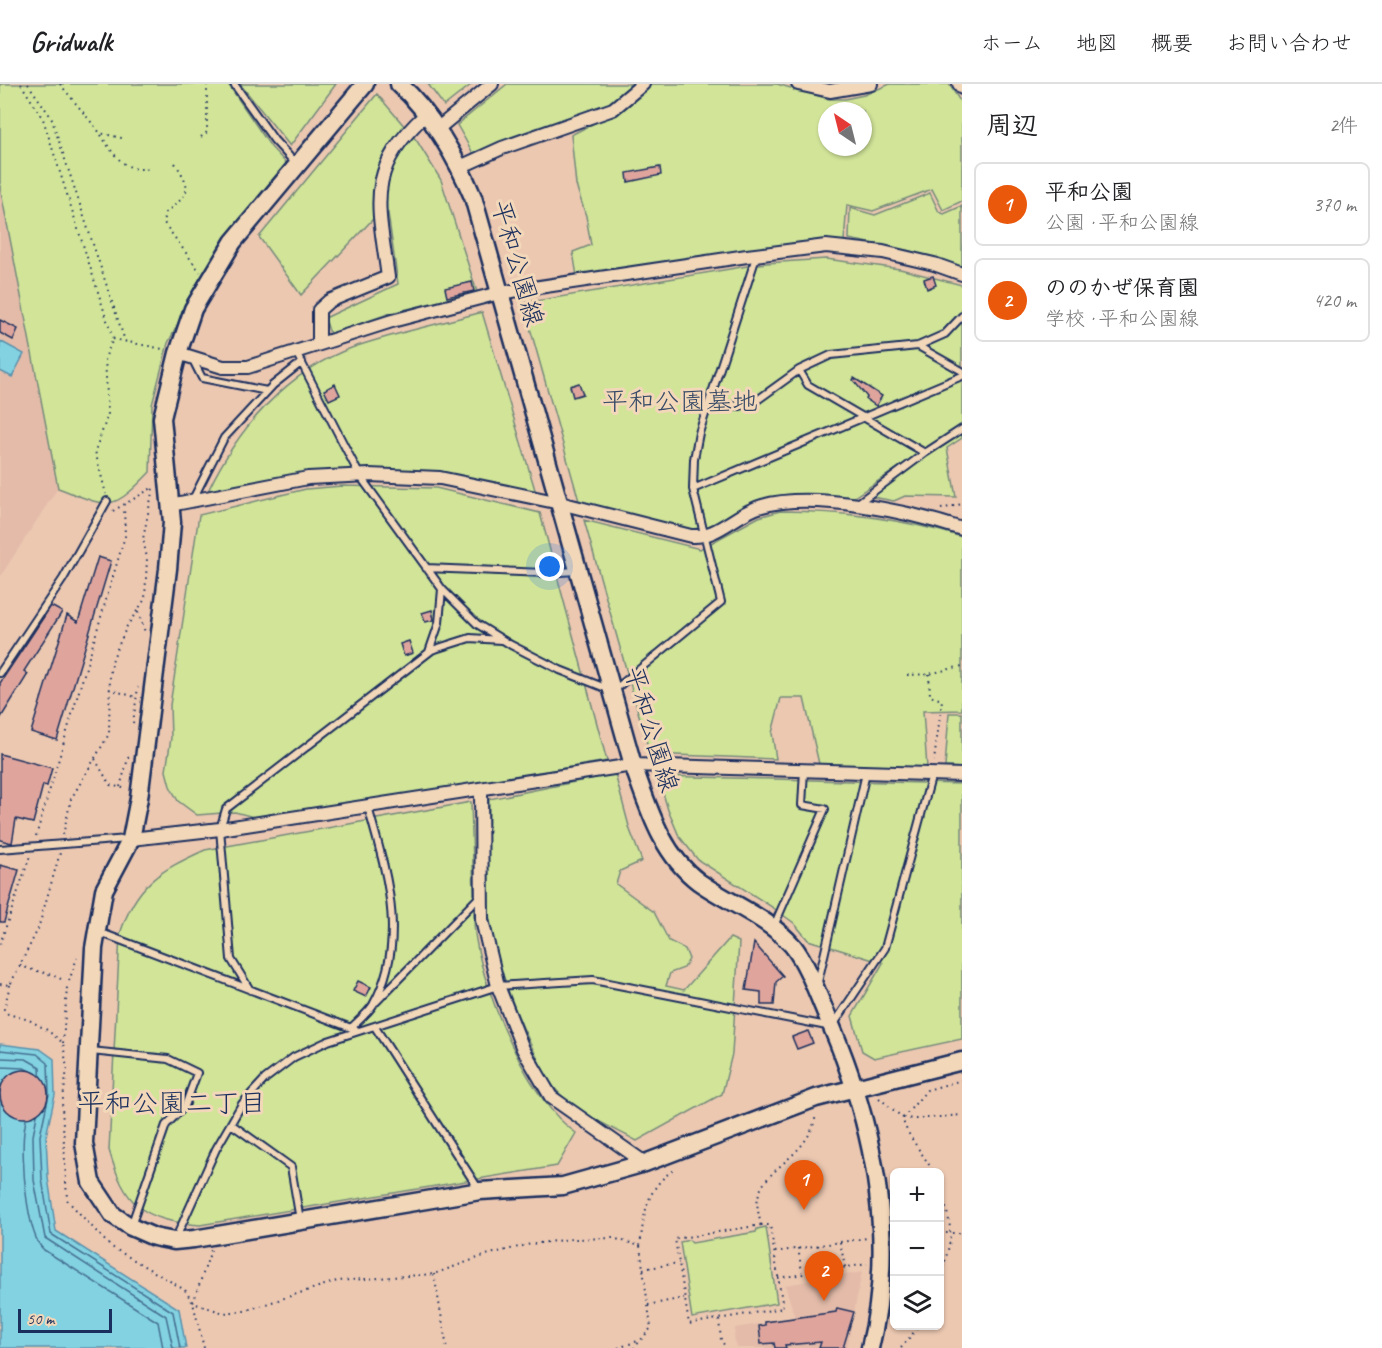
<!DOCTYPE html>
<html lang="ja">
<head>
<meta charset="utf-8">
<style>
	:root { --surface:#fff; --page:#f2f2f2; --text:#202124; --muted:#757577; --line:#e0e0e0; --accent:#ea580c }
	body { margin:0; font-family:Caveat,"Klee One",sans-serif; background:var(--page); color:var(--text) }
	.controls { position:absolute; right:18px; bottom:18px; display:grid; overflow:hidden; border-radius:9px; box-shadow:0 2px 4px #0004 }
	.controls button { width:54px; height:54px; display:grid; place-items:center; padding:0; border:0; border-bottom:2px solid var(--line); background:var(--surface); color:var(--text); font:30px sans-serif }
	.compass { position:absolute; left:818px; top:18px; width:54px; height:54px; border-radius:50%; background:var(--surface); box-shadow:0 2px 4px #0004; rotate:325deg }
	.scale { position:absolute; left:18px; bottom:15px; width:94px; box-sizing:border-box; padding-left:6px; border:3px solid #1b2f5e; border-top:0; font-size:16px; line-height:21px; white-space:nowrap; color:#1b2f5e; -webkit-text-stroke:4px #f2d7b9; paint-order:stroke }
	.you { position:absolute; left:550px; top:483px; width:21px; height:21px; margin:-15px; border:4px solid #fff; border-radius:50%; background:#1a73e8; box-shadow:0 0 0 9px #1a73e833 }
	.badge { display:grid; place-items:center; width:39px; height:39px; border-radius:50%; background:var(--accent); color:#fff; font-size:20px; font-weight:700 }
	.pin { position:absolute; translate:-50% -50px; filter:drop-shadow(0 2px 3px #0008) }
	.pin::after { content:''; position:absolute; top:32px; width:21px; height:18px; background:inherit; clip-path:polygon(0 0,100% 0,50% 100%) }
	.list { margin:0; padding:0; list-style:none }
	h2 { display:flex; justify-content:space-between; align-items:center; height:78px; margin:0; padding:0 24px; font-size:26px }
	h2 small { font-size:20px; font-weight:400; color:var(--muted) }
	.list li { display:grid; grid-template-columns:39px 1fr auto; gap:18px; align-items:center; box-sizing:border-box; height:84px; margin:0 12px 12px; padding:0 12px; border:2px solid var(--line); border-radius:9px }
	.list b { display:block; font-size:22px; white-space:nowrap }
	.list p { margin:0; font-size:20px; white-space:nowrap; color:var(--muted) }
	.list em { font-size:20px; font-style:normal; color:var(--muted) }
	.icon { flex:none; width:33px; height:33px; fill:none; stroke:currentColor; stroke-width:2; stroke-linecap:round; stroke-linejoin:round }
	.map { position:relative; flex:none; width:962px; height:1264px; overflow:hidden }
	header { display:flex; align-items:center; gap:36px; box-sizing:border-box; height:84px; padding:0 30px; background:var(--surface); border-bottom:2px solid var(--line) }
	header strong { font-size:28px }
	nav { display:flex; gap:33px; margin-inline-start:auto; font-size:21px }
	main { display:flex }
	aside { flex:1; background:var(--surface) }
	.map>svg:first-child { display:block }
</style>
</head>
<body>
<header>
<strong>Gridwalk</strong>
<nav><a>ホーム</a><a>地図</a><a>概要</a><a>お問い合わせ</a></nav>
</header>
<main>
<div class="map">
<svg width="962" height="1264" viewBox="0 0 962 1264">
	<rect width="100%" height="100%" fill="#ecc8b1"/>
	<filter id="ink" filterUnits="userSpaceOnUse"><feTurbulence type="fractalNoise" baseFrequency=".0167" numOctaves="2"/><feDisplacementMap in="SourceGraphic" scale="12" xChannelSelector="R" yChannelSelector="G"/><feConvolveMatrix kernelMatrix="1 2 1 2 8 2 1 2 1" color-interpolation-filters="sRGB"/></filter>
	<g filter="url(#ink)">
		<!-- built -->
		<path fill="#e4bba9" d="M 0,103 L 58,404 L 0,493 Z
			M 862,1188 L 847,1264 L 738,1264 L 734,1256 L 735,1244 L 795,1234 L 785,1201 Z"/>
		<!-- green -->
		<path fill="#d1e498" stroke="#768a7b" stroke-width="1.5" fill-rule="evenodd" d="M 0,0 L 228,0 L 271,63 L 288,81 L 189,219 L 168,259 L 152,321 L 150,388 C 110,430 109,423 58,404 L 0,103 Z
			M 240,0 L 336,0 L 290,62 Z
			M 428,0 L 472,0 L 444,22 Z
			M 507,0 L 638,0 L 596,31 L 473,69 L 457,41 Z
			M 648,0 L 777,0 L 829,15 L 845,15 L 864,11 L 890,0 L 949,0 L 962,20 L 962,117 L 943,126 L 932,105 L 873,127 L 847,121 L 844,157 L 802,158 L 577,192 L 573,168 L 591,161 L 586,132 L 576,101 L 571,51 L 606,33 ZM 827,27 L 863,27 L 863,63 L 827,63 Z
			M 377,10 L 417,57 L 441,96 L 477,208 L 391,229 L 330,250 L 325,234 L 398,200 L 388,129 L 374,134 L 301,211 L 259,153 Z
			M 930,109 L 939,128 L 944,130 L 962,122 L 962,186 L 910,167 L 849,155 L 850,124 L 875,131 Z
			M 826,175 L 900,185 L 962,201 L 962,341 L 851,415 L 760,417 L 737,426 L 708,444 L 692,448 L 579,417 L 523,219 L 766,179 Z
			M 482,228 L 536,409 L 372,386 L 215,408 L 208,407 C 238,344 287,287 354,263 C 395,249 439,240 482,228 Z
			M 962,349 L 962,354 L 947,364 L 956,413 L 905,412 L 894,417 L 867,412 Z
			M 342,402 L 436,404 L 540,429 L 607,677 L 261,735 L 235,728 L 197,731 L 178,717 L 170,702 L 166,687 L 171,654 L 170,621 L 199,431 L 306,405 Z
			M 780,427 C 842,427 903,435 962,453 L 962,626 L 923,627 L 927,684 L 819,680 L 804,614 L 781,614 L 772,649 L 776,675 L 650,670 L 584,436 L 700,465 L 759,433 Z
			M 949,629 L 962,629 L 962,684 L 945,683 Z
			M 615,690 L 630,746 L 642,777 L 620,787 L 616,800 L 654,828 L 669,857 L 685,865 L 689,875 L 684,884 L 670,889 L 666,902 L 684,906 L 730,854 L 739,858 L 732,970 L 722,1010 L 637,1057 C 611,1043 579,1030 559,1009 C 546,996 539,977 531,961 C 513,924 499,884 491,844 C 484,803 489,757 489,715 Z
			M 658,692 L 962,700 L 962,955 L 874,974 L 862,967 L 852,932 L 883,879 L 808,856 L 794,839 L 772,823 L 698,776 L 679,752 L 668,726 Z
			M 471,718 C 472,749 473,780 474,810 C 474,825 473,842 476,856 C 486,913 528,1016 576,1049 L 557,1082 L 200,1141 C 141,1136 125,1121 109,1066 L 120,850 C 136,800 159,787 205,766 Z
			M 766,1143 L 777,1219 L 692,1234 L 680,1158 L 689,1156 L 692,1159 L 756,1148 L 757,1145 Z"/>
		<!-- water -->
		<path fill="#83d2e1" stroke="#5991ad" stroke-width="1.5" d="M 0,257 L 24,270 L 12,293 L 0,287 Z
			M 0,960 L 40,965 L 54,975 L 55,1011 L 46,1052 L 48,1094 L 56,1147 L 179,1225 L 186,1264 L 0,1264 Z"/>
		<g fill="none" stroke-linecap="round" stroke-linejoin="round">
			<!-- shore -->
			<path stroke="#457092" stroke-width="1.5" d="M 0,966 L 37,970 L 48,979 L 49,1010 L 40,1052 L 42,1095 L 51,1150 L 173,1228 L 180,1264
				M 0,974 L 26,975 L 40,983 L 41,1010 L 33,1052 L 34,1096 L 45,1154 L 166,1232 L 173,1264
				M 0,983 L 24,984 L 32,988 C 32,1009 27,1027 24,1048 C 21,1072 26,1151 44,1166 L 158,1238 L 163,1264"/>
		</g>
		<!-- building -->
		<path fill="#dfa59d" stroke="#1b2f5e" stroke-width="1.5" d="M 660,83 L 661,91 L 628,98 L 627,89 Z
			M 933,192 L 936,201 L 927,205 L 924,195 Z
			M 472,198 L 474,207 L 447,213 L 445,204 Z
			M 0,236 L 18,245 L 13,256 L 0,249 Z
			M 854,294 L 882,312 L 876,322 L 866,315 L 867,313 L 853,296 Z
			M 579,299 L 583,310 L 573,313 L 570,302 Z
			M 335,300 L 340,311 L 329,316 L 324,306 Z
			M 98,473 L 111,477 L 57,656 L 31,648 L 67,531 L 78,538 Z
			M 51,522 L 62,528 L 24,587 L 28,590 L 0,635 L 0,599 Z
			M 432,526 L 434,536 L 425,538 L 422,529 Z
			M 409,557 L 413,569 L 404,572 L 400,560 Z
			M 0,670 L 52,684 L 47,702 L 43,701 L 33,739 L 16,735 L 12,759 L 0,756 Z
			M 0,781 L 19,786 L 4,838 L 0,838 Z
			M 754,859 L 783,892 L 776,898 L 774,921 L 761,921 L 761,908 L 746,906 Z
			M 358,897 L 371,903 L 366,913 L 353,907 Z
			M 808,947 L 813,959 L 797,965 L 792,953 Z
			M0 1010a24 24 0 1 1 48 0a24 24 0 1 1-48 0Z
			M 837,1224 L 854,1228 L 843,1264 L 819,1264 L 821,1258 L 785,1261 L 786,1264 L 775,1264 L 774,1259 L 761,1260 L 759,1242 L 765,1241 L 765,1238 L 836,1228 Z"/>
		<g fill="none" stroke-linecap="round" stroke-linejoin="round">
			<defs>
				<path id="lane" d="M 234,0 L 274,56 L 297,81
					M 918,262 L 962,287
					M 296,268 L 360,392 L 442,505 L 477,540 L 511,561 L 560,586 L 613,607 L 721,518 L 693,405 L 694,375 L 699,349 L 757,170
					M 192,274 L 202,294 L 267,307
					M 799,286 L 808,301 L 925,369
					M 709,319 L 740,322 L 756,317 L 799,286 L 831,271 L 918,262 L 945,250 L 962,232
					M 693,405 L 962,292
					M 192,417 L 224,354 L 273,301 L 302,278
					M 858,419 L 925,369 L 962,345
					M 426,484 L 545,489 L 576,487
					M 429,568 L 439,539 L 442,505
					M 0,589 L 63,495 L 107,417
					M 0,765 L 128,755
					M 774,842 L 825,725 L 802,721 L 804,686
					M 99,848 L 359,947
					M 818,898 L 866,689
					M 250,906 L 231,875 L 220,745 L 226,725 L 432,566 L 470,554 L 501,556
					M 376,918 L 480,812
					M 375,943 L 478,1104
					M 351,944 C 358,937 368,929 373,921 C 409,856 386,788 368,723
					M 91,967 L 168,975 L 197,989 L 185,1022 L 166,1041 L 131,1142
					M 231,1040 L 291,1083 L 300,1136
					M 175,1156 L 216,1065 L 242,1020 L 265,995 L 294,973 L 328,957 L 498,902 L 593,896 L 832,943 L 885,864 L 932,690"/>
				<path id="street" d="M 798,0 L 830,7 L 871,0
					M 959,0 L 962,4
					M 436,46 L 492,0
					M 460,83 L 502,64 L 613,25 L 643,0
					M 319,259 L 319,226 L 329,217 L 388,193 C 378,118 365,87 425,31
					M 178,269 L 223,283 L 248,283 L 392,237 L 499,209 L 747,172 L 826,162 L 883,168 L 934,180 L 962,190
					M 170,421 L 308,394 L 369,391 L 440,394 L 560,419 L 691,452 C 718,454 736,429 762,422 C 813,407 911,428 962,445
					M 481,706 L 482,836 L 498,902 L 523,965 L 551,1013 L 645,1079
					M 131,755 L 220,745 L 633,681 L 962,691"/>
				<path id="secondary" d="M 365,0 L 233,158 L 193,225 L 178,269 L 162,334 L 172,438 L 168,485 L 139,714 L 131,755 L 104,806 L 94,864 L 84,1059 L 91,1098 L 113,1131 L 131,1143 L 154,1153 L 174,1157 L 194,1155 L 480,1107 L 563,1102 L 645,1079 L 816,1014 L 962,977
					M 399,0 C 430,27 457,75 473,113 L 633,681 C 648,722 661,770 699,798 C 729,819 769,834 793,862 C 807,880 816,906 825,927 C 872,1033 898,1150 870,1264"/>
			</defs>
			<!-- lane casing -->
			<use href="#lane" stroke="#1b2f5e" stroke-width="10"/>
			<!-- street casing -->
			<use href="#street" stroke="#1b2f5e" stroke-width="16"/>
			<!-- secondary casing -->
			<use href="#secondary" stroke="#1b2f5e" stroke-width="21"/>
			<!-- path -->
			<path stroke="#1b2f5e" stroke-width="2" stroke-dasharray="1.5 4.5" stroke-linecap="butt" d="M 21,0 L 43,35 L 113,255 L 105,274 L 108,331 L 95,367 L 106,410
				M 28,0 L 51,33 L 125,257
				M 60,0 L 100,49 L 126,55
				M 101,51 C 113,70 125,90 151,84
				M 201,53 L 207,48 L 207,0
				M 175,79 C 192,105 191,109 166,128 L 164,139 L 200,188
				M 113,255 L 163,265
				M 941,425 L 962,420
				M 113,427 L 152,404
				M 138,528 L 145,548
				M 929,590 L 930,612 L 942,616 L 934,677
				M 907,591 L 929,590 L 962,582
				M 109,605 L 135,613
				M 133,639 L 138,603
				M 95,675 L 110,701 L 127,705
				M 120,703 L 129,671
				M 63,751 L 71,715 L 109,650 L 110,590 L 113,574 L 127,542 L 145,515 L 147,474 L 143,455 L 153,404
				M 36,752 L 125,452 L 124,423
				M 0,860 L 30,772
				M 20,881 C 35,889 49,887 64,897
				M 69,897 L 77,874
				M 0,900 L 10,901 L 38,845 L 60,769
				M 10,901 L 4,925 L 8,930 L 29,936 L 47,946 L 63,959 L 67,985 L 62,1022 L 67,1116 L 110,1162 L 185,1206 L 193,1219 L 204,1264
				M 63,959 L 67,903
				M 879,1014 L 903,1034 C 903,1047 926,1073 933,1088
				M 903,1034 L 927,1006 L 962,996
				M 903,1034 L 916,1035 L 962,1031
				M 940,1106 C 954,1146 953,1153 940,1193
				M 761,1141 L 770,1141 L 783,1224 L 689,1240 L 675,1155 Z
				M 761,1141 C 759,1132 756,1121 758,1113 C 765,1082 810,1072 816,1030
				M 940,1149 L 959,1149 L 962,1154
				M 840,1158 L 845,1183
				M 818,1161 L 823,1185
				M 640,1162 C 644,1132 645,1106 672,1087 L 672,1083
				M 798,1164 L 802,1188
				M 211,1166 L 193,1219 L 224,1229 L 244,1227 L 337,1197 L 434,1190 L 486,1171 L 531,1160 L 572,1155 L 613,1154 L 640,1162 L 651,1244 L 634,1264
				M 775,1168 L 867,1154
				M 643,1185 L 679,1179
				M 434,1190 L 447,1264
				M 778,1194 L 867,1180
				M 648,1221 L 684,1214
				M 719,1236 L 721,1256 L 726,1264
				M 618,1264 L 638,1257
				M 901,1264 L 919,1242"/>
			<!-- lane -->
			<use href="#lane" stroke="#f2d7b9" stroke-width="6"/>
			<!-- street -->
			<use href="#street" stroke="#f2d7b9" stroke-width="12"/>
			<!-- secondary -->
			<use href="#secondary" stroke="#f2d7b9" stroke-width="16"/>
		</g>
	</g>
	<g text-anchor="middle" stroke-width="6" stroke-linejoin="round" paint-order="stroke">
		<!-- street labels -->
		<g font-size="26" fill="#1b2f5e" stroke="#f2d7b9">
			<text transform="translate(518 179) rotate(74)" y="9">平和公園線</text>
			<text transform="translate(652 645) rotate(73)" y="9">平和公園線</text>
		</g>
		<!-- park labels -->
		<g font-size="26" fill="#364a67" stroke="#f2d7b9">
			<text x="680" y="326">平和公園墓地</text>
		</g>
		<!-- neighbourhood labels -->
		<g font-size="27" fill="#1b2f5e" stroke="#f2d7b9">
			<text x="172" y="1028">平和公園二丁目</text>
		</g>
	</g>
</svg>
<div class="controls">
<button>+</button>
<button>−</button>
<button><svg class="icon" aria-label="layers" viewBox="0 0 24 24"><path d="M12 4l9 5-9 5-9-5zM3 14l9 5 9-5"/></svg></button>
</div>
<svg class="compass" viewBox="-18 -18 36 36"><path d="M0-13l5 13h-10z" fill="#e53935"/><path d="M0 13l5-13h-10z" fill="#757577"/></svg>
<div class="scale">50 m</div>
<div class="you"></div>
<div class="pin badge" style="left:804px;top:1126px">1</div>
<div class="pin badge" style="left:824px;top:1217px">2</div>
</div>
<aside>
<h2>周辺<small>2件</small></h2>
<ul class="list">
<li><span class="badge">1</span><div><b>平和公園</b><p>公園 · 平和公園線</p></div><em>370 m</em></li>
<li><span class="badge">2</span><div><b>ののかぜ保育園</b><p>学校 · 平和公園線</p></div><em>420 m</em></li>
</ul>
</aside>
</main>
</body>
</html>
